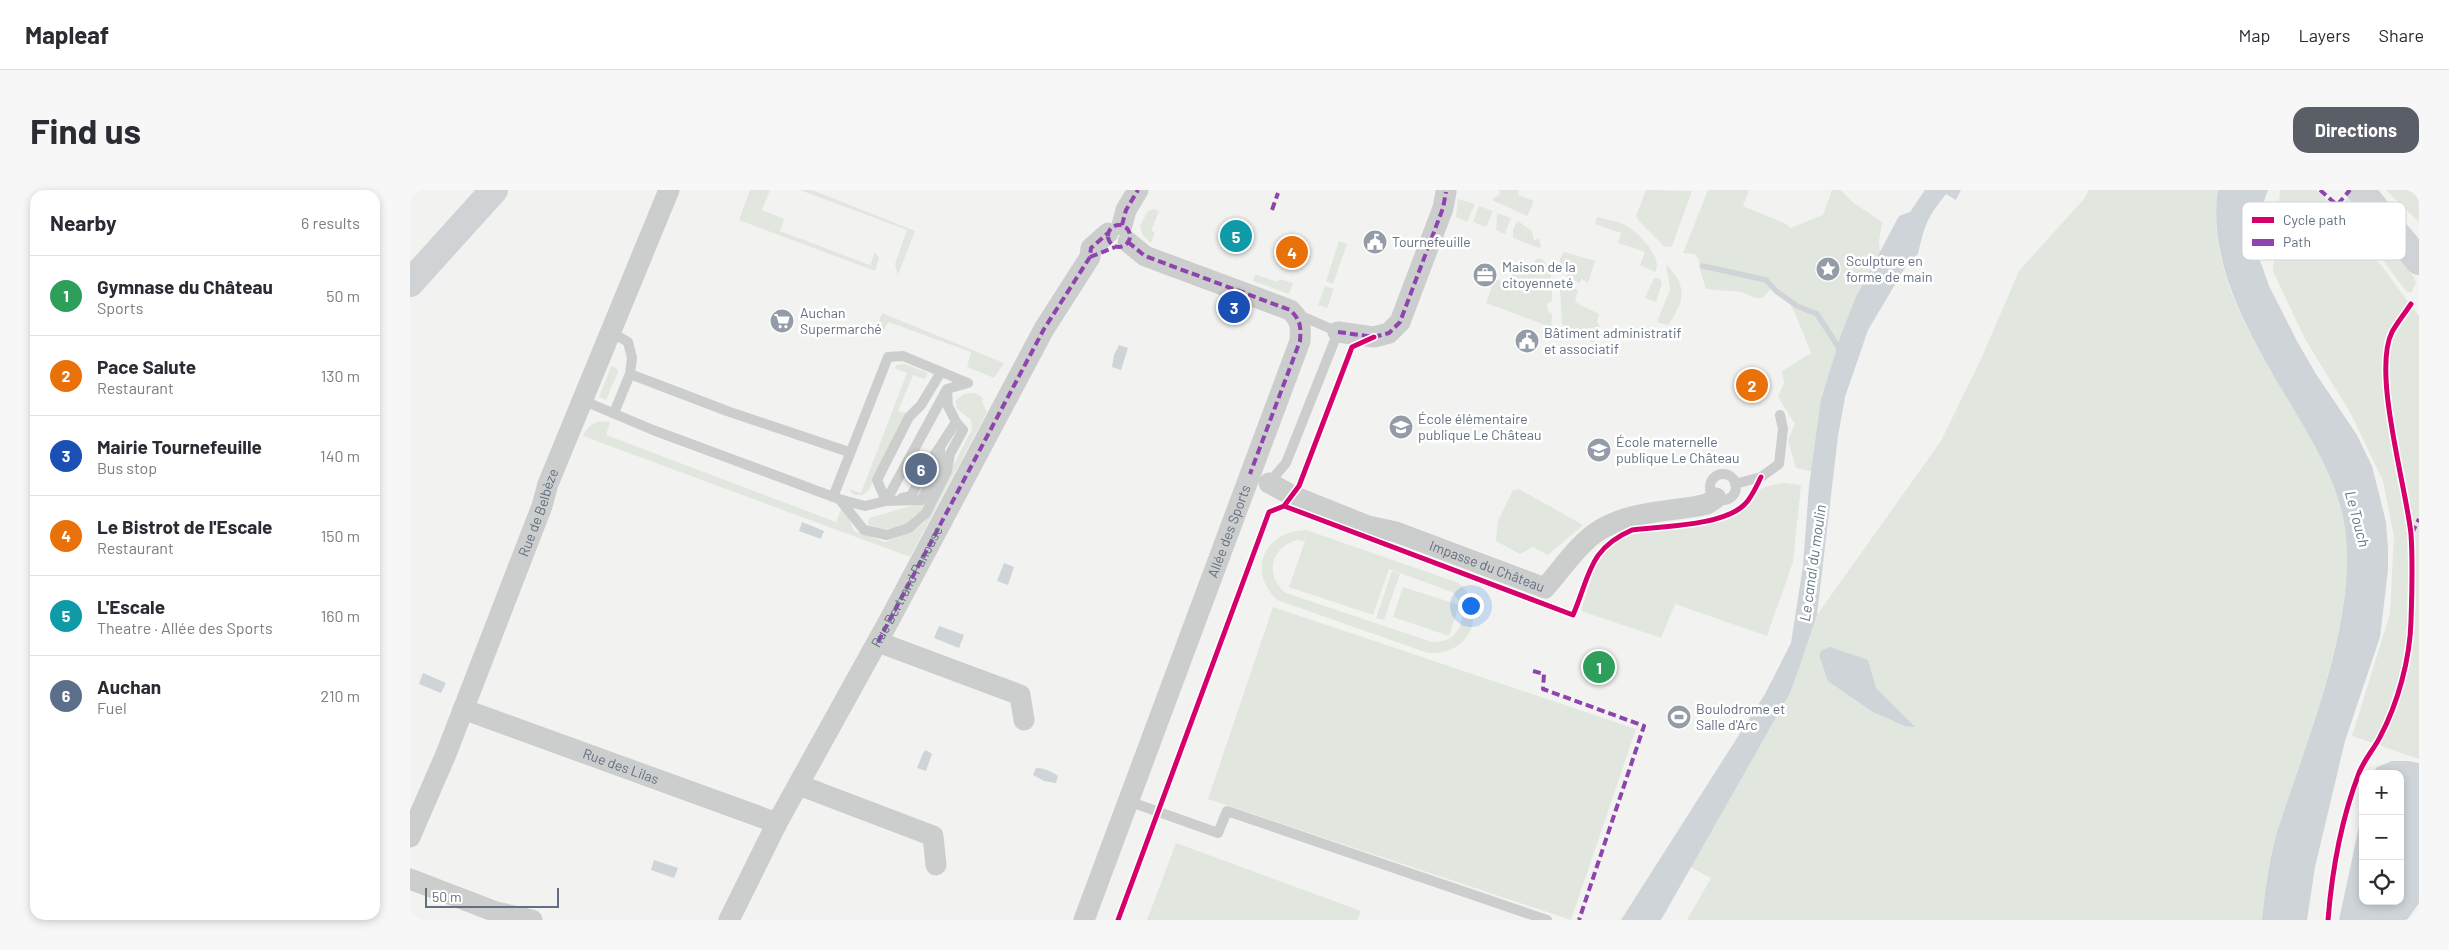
<!DOCTYPE html>
<html lang="en">
<head>
<meta charset="utf-8">
<style>
	:root { --surface:#fff; --page:#f7f7f7; --text:#2b2b33; --muted:#7c7c81; --line:#e1e1e2; --accent:#5a5e67 }
	body { margin:0; font-family:Barlow,sans-serif; background:var(--page); color:var(--text) }
	.controls { position:absolute; right:15px; bottom:15px; display:grid; overflow:hidden; border-radius:10px; box-shadow:0 2px 8px #0003 }
	.controls button { width:45px; height:45px; display:grid; place-items:center; padding:0; border:0; border-bottom:1px solid var(--line); background:var(--surface); color:var(--text); font:25px sans-serif }
	.scale { position:absolute; left:15px; bottom:12px; width:134px; box-sizing:border-box; padding-left:5px; border:2px solid #626f80; border-top:0; font-size:14px; line-height:18px; white-space:nowrap; color:#626f80; -webkit-text-stroke:4px #fff; paint-order:stroke }
	.you { position:absolute; left:1060px; top:415px; width:18px; height:18px; margin:-12px; border:4px solid #fff; border-radius:50%; background:#1a73e8; box-shadow:0 0 0 8px #1a73e833 }
	.badge { display:grid; place-items:center; width:32px; height:32px; border-radius:50%; background:var(--accent); color:#fff; font-size:16px; font-weight:700 }
	.pin { position:absolute; translate:-50% -50%; border:2px solid #fff; box-shadow:0 1px 5px #0006 }
	.list { margin:0; padding:0; list-style:none }
	h2 { display:flex; justify-content:space-between; align-items:center; height:65px; margin:0; padding:0 20px; font-size:21px }
	h2 small { font-size:16px; font-weight:400; color:var(--muted) }
	.list li { display:grid; grid-template-columns:32px 1fr auto; gap:15px; align-items:center; box-sizing:border-box; height:80px; padding:0 20px; border-top:1px solid var(--line) }
	.list b { display:block; font-size:19px; white-space:nowrap }
	.list p { margin:0; font-size:16px; white-space:nowrap; color:var(--muted) }
	.list em { font-size:16px; font-style:normal; color:var(--muted) }
	.icon { flex:none; width:28px; height:28px; fill:none; stroke:currentColor; stroke-width:2; stroke-linecap:round; stroke-linejoin:round }
	.map { position:relative; flex:none; width:2009px; height:730px; overflow:hidden; border-radius:15px }
	header { display:flex; align-items:center; gap:30px; box-sizing:border-box; height:70px; padding:0 25px; background:var(--surface); border-bottom:1px solid var(--line) }
	header strong { font-size:24px }
	nav { display:flex; gap:28px; margin-inline-start:auto; font-size:18px }
	.intro { display:flex; align-items:center; justify-content:space-between; box-sizing:border-box; height:120px; padding:0 30px }
	h1 { margin:0; font-size:35px }
	.button { padding:12px 22px; border-radius:15px; background:var(--accent); color:#fff; font-size:18px; font-weight:700 }
	main { display:flex; gap:30px; padding:0 30px }
	aside { flex:1; background:var(--surface); border-radius:15px; box-shadow:0 2px 8px #0003 }
	.map>svg:first-child { display:block }
</style>
</head>
<body>
<header>
<strong>Mapleaf</strong>
<nav><a>Map</a><a>Layers</a><a>Share</a></nav>
</header>
<div class="intro"><h1>Find us</h1><a class="button">Directions</a></div>
<main>
<aside>
<h2>Nearby<small>6 results</small></h2>
<ul class="list">
<li><span class="badge" style="background:#2e9e5b">1</span><div><b>Gymnase du Château</b><p>Sports</p></div><em>50 m</em></li>
<li><span class="badge" style="background:#e8710a">2</span><div><b>Pace Salute</b><p>Restaurant</p></div><em>130 m</em></li>
<li><span class="badge" style="background:#1a4fb4">3</span><div><b>Mairie Tournefeuille</b><p>Bus stop</p></div><em>140 m</em></li>
<li><span class="badge" style="background:#e8710a">4</span><div><b>Le Bistrot de l'Escale</b><p>Restaurant</p></div><em>150 m</em></li>
<li><span class="badge" style="background:#0f9aa8">5</span><div><b>L'Escale</b><p>Theatre · Allée des Sports</p></div><em>160 m</em></li>
<li><span class="badge" style="background:#5c6f8a">6</span><div><b>Auchan</b><p>Fuel</p></div><em>210 m</em></li>
</ul>
</aside>
<div class="map">
<svg width="2009" height="730" viewBox="0 0 2009 730">
	<rect width="100%" height="100%" fill="#f2f3f0"/>
	<!-- green -->
	<path fill="#e1e6de" fill-rule="evenodd" d="M 340,0 L 360,0 L 352,20 L 374,29 L 370,41 L 460,75 L 465,62 L 469,68 L 465,81 L 329,30 Z
		M 390,0 L 402,0 L 505,41 L 488,85 L 485,74 L 497,40 Z
		M 1089,0 L 1109,0 L 1108,5 L 1124,11 L 1117,26 L 1082,10 L 1090,4 Z
		M 1236,0 L 1282,1 L 1262,56 L 1255,57 L 1228,30 L 1226,26 Z
		M 1298,0 L 1339,0 L 1333,16 L 1378,35 L 1380,38 L 1413,25 L 1422,0 L 1430,0 L 1444,13 L 1472,32 L 1469,51 L 1471,71 L 1409,283 L 1386,278 L 1378,250 L 1385,234 L 1368,207 L 1374,193 L 1372,181 L 1401,163 C 1398,154 1381,112 1375,106 C 1372,102 1367,99 1363,96 L 1353,108 L 1345,108 L 1332,102 L 1296,99 L 1289,77 L 1289,70 L 1285,64 L 1273,63 Z
		M 1679,0 L 1808,0 C 1794,90 1857,170 1899,245 C 1915,274 1931,305 1935,338 C 1948,432 1894,553 1867,642 C 1859,671 1855,701 1852,730 L 1277,730 L 1301,688 L 1280,677 L 1380,503 L 1407,425 L 1531,251 L 1571,169 L 1609,81 L 1673,10 Z
		M 1870,0 L 1906,0 L 1937,30 L 2009,126 L 2009,569 L 1942,546 L 1980,424 L 1984,346 L 1973,291 L 1941,224 L 1895,149 L 1863,81 Z
		M 1976,0 L 2009,0 L 2009,32 Z
		M 1939,4 L 2004,87 L 2006,93 L 2001,103 L 1996,101 L 1939,25 L 1935,12 Z
		M 1048,9 L 1065,14 L 1057,32 L 1046,27 Z
		M 1069,16 L 1083,21 L 1076,37 L 1063,32 Z
		M 744,19 L 749,21 L 741,41 L 745,42 L 741,53 L 733,46 L 730,36 L 738,21 Z
		M 1087,23 L 1101,28 L 1095,44 L 1086,40 Z
		M 1187,27 C 1196,30 1209,31 1217,36 C 1229,43 1254,69 1245,82 L 1230,75 L 1235,62 L 1208,53 L 1211,43 L 1185,34 Z
		M 1108,31 L 1122,41 L 1124,51 L 1129,48 L 1131,57 L 1129,58 L 1103,48 L 1103,39 Z
		M 929,51 L 937,54 L 923,94 L 916,91 Z
		M 1154,62 L 1185,71 L 1178,93 L 1171,89 L 1170,93 C 1157,87 1150,84 1150,69 Z
		M 1126,69 L 1132,69 C 1144,80 1142,96 1142,111 L 1137,114 L 1138,121 L 1142,124 L 1141,137 L 1076,113 L 1085,89 L 1098,94 L 1104,79 L 1116,85 L 1119,84 Z
		M 1256,74 C 1278,97 1275,111 1258,135 L 1247,132 L 1260,99 Z
		M 845,84 L 867,92 L 869,89 L 883,93 L 879,104 L 843,91 Z
		M 1244,88 L 1249,88 L 1252,93 L 1246,112 L 1235,108 Z
		M 915,96 L 924,99 L 917,118 L 908,115 Z
		M 1153,96 L 1168,100 L 1165,112 L 1189,124 L 1187,131 L 1191,141 L 1196,144 L 1182,152 L 1152,134 L 1150,100 Z
		M 472,123 L 594,173 L 584,188 L 557,177 L 561,162 L 478,132 L 471,146 L 468,134 Z
		M 495,174 L 518,183 L 515,189 L 503,185 L 488,221 L 497,224 L 458,301 L 452,305 L 444,305 L 439,299 L 451,303 L 497,183 L 484,178 L 487,175 Z
		M 201,176 L 207,179 L 208,182 L 196,210 L 189,207 Z
		M 565,203 L 573,208 L 572,212 L 577,222 L 500,367 L 173,246 C 178,234 187,230 200,232 L 196,245 L 426,332 L 431,319 L 437,323 L 444,341 L 475,352 L 503,341 L 514,333 L 562,239 L 561,230 L 547,219 L 545,211 L 554,204 Z
		M 1374,293 L 1391,295 L 1383,372 L 1357,446 L 1265,414 L 1251,448 L 1171,421 C 1176,406 1180,389 1186,374 C 1203,338 1251,339 1284,334 C 1298,332 1317,331 1329,323 C 1336,319 1337,310 1342,305 C 1351,296 1363,295 1374,293 Z
		M 1109,299 L 1173,335 L 1138,365 L 1123,357 L 1110,364 L 1086,351 L 1088,331 L 1103,300 Z
		M 518,307 C 515,313 512,322 506,327 C 496,338 471,343 458,334 L 459,328 L 511,313 Z
		M 896,340 L 1049,393 C 1079,422 1060,466 1018,463 L 867,410 C 836,380 855,341 896,340 ZM 887,350 L 895,351 L 879,397 L 963,425 L 979,379 L 1042,402 C 1063,421 1050,454 1022,452 L 876,403 C 854,386 861,357 887,350 Z
		M 982,381 L 990,384 L 974,430 L 966,428 Z
		M 993,397 L 1049,415 L 1039,446 L 983,427 Z
		M 863,417 L 1226,539 L 1161,730 L 798,609 Z
		M 766,653 L 951,721 L 947,730 L 737,730 Z"/>
	<!-- water -->
	<path fill="#ced4d8" d="M 1515,0 L 1551,0 L 1546,10 L 1536,4 C 1517,28 1515,34 1508,64 L 1499,71 L 1458,140 L 1435,207 L 1428,246 L 1407,425 L 1388,481 L 1380,503 L 1251,730 L 1211,730 L 1355,504 L 1381,453 L 1393,376 L 1399,296 L 1411,210 L 1431,145 L 1445,109 L 1489,26 L 1500,22 Z
		M 1808,0 L 1858,0 L 1844,39 L 1846,60 L 1852,76 L 1859,96 L 1888,153 L 1906,184 L 1947,245 L 1962,276 L 1976,332 L 1978,358 L 1978,380 L 1970,447 L 1935,551 L 1905,677 L 1897,730 L 1852,730 C 1855,701 1859,671 1867,642 C 1895,553 1948,432 1935,338 C 1930,303 1914,272 1897,242 C 1856,170 1795,86 1808,0 Z
		M 709,155 L 718,158 L 711,180 L 702,177 L 704,165 Z
		M 392,332 L 414,341 L 411,349 L 389,341 Z
		M 594,373 L 604,377 L 598,395 L 587,391 Z
		M 529,436 L 554,445 L 549,458 L 524,448 Z
		M 1420,457 L 1458,470 L 1466,498 L 1505,537 L 1495,536 L 1463,522 L 1418,491 L 1409,465 L 1412,460 Z
		M 13,483 L 36,493 L 31,503 L 9,494 Z
		M 516,560 L 522,564 L 516,581 L 507,578 L 513,563 Z
		M 1982,571 L 1998,571 L 2009,573 L 2009,713 L 1997,730 L 1929,730 L 1953,618 L 1953,711 L 1990,711 L 1990,584 L 1962,584 L 1967,577 Z
		M 626,578 C 634,578 641,581 648,586 L 646,593 L 634,591 L 623,585 Z
		M 244,670 L 268,678 L 264,688 L 241,680 Z"/>
	<g fill="none" stroke-linecap="round" stroke-linejoin="round">
		<!-- stream -->
		<path stroke="#ced4d8" stroke-width="5.5" d="M 1293,76 L 1356,90 L 1366,101 L 1387,116 L 1407,124 L 1431,161"/>
		<!-- lane -->
		<path stroke="#cccdcd" stroke-width="10" d="M 201,142 L 218,152 L 222,168 L 220,184 L 317,221 L 439,262
			M 174,211 L 243,240 L 429,309 L 455,316 L 476,311 L 537,199 L 558,193
			M 204,223 L 220,184
			M1300 297a13 13 0 1 1 26 0a13 13 0 1 1-26 0Z
			M 859,293 L 876,273 L 928,142 L 887,124
			M 1325,294 L 1351,287 L 1369,274 L 1373,239 L 1370,225
			M 423,307 L 478,167 L 493,166 L 558,193
			M 492,308 L 501,306 L 520,271 L 530,257
			M 430,310 L 454,340 L 477,345 L 499,338 L 516,323 L 537,281 L 540,264 L 553,240 L 546,232
			M 476,311 L 511,310 L 530,276 L 530,257 L 546,232 L 538,216 L 537,199
			M 476,311 L 467,290 L 499,227 L 511,215 L 531,182
			M 718,611 L 808,643 L 817,621 L 1137,730"/>
		<!-- street -->
		<g stroke="#cccdcd" stroke-width="21">
			<path d="M 712,35 L 716,20 L 728,0"/>
			<path d="M 928,142 L 964,147 L 979,143 L 990,132 L 1033,18 L 1036,2"/>
			<path id="s1" d="M 859,293 L 883,306 L 958,336 L 986,342 L 1135,398 C 1150,381 1167,356 1184,344 C 1214,322 1253,322 1288,316 L 1297,314 L 1306,308"/>
			<path d="M 468,452 L 610,505 L 614,530"/>
			<path id="s2" d="M 53,519 L 367,633"/>
			<path d="M 389,595 L 523,646 L 526,675"/>
			<path id="s3" d="M 0,647 L 36,564 L 132,316 L 138,294 L 259,0"/>
			<path d="M 0,689 L 86,722 L 122,730"/>
			<path id="s4" d="M 319,730 L 367,633 L 481,427 L 634,139 L 680,67 L 681,58 L 698,43"/>
			<path id="s5" d="M 674,730 L 890,151 C 891,137 891,130 880,120 L 735,66 L 718,52"/>
		</g>
		<!-- secondary -->
		<path stroke="#d0d3d6" stroke-width="28" d="M 1950,0 L 2009,71"/>
		<!-- primary -->
		<path stroke="#d0d3d6" stroke-width="28" d="M 0,93 L 84,0"/>
		<!-- quiet -->
		<path stroke="#8e44ad" stroke-width="4" stroke-dasharray="8 4" stroke-linecap="butt" d="M 1910,0 L 1927,15 L 1940,0
			M 862,20 L 868,3
			M698 46a11 11 0 1 1 22 0a11 11 0 1 1-22 0Z
			M 712,35 L 716,20 L 728,0
			M 718,52 L 735,66 L 880,120 C 891,130 891,137 890,151 L 840,284
			M 680,67 L 705,57
			M 928,142 L 964,147 L 979,143 L 990,132 L 1033,18 L 1036,2
			M 2002,343 L 2009,329
			M 468,452 L 634,139 L 680,67 L 681,58 L 698,43
			M 1123,481 L 1134,484 L 1133,499 L 1234,536 L 1169,730"/>
		<defs>
			<path id="cycleway" d="M 874,316 L 1163,425 C 1180,386 1178,359 1222,340 C 1252,336 1314,336 1335,314 C 1342,307 1347,295 1351,287
				M 708,730 L 859,322 L 874,316 L 889,296 L 942,157 L 964,147
				M 1918,730 C 1922,680 1931,630 1949,583 C 1954,570 1964,559 1970,547 C 1988,513 2000,469 2001,431 C 2002,402 2003,372 2001,344 C 1996,296 1962,182 1982,142 C 1987,133 1995,123 2001,114"/>
		</defs>
		<!-- cycleway casing -->
		<use href="#cycleway" stroke="#fff" stroke-width="8"/>
		<!-- cycleway -->
		<use href="#cycleway" stroke="#d6006c" stroke-width="5"/>
	</g>
	<!-- icons -->
	<defs>
		<symbol id="civic-disc" viewBox="-11 -11 22 22"><circle r="9.5" fill="#949da7" stroke="#fff"/><path d="M-.6-6.5H3V-4.5H.6V-3L4-1V1h2V6H-6V1h2V-1L-.6-3ZM-1.2 2.5V6h2.4V2.5Z" fill="#fff"/></symbol>
		<symbol id="sight-disc" viewBox="-11 -11 22 22"><circle r="9.5" fill="#949da7" stroke="#fff"/><path d="M0-6L1.8-2.2L6-1.7L2.9 1.2L3.7 5.4L0 3.3L-3.7 5.4L-2.9 1.2L-6-1.7L-1.8-2.2Z" fill="#fff"/></symbol>
		<symbol id="office-disc" viewBox="-11 -11 22 22"><circle r="9.5" fill="#949da7" stroke="#fff"/><path d="M-6-3h4V-5.5h4V-3h4V5H-6ZM-1-4.5V-3h2v-1.5ZM-6 0V1H6V0Z" fill="#fff"/></symbol>
		<symbol id="supermarket-disc" viewBox="-11 -11 22 22"><circle r="9.5" fill="#949da7" stroke="#fff"/><path d="M-6-5.5h2.5l.6 2H6L4.5 2H-2.5L-4.4-4H-6ZM-1.5 3.2a1.3 1.3 0 1 0 .1 0ZM3 3.2a1.3 1.3 0 1 0 .1 0Z" fill="#fff"/></symbol>
		<symbol id="school-disc" viewBox="-11 -11 22 22"><circle r="9.5" fill="#949da7" stroke="#fff"/><path d="M0-5L7-2L0 1L-7-2ZM-4 1L0 2.5L4 1V4Q0 6-4 4Z" fill="#fff"/></symbol>
		<symbol id="stadium-disc" viewBox="-11 -11 22 22"><circle r="9.5" fill="#949da7" stroke="#fff"/><path d="M0-5a6.5 5 0 1 0 0 10a6.5 5 0 1 0 0-10ZM-3.5-1.8h7v3.6h-7Z" fill="#fff"/></symbol>
	</defs>
	<g fill-rule="evenodd">
		<use href="#civic-disc" x="951" y="38" width="28" height="28"/>
		<use href="#sight-disc" x="1404" y="65" width="28" height="28"/>
		<use href="#office-disc" x="1061" y="71" width="28" height="28"/>
		<use href="#supermarket-disc" x="358" y="117" width="28" height="28"/>
		<use href="#civic-disc" x="1103" y="137" width="28" height="28"/>
		<use href="#school-disc" x="977" y="223" width="28" height="28"/>
		<use href="#school-disc" x="1175" y="246" width="28" height="28"/>
		<use href="#stadium-disc" x="1255" y="513" width="28" height="28"/>
	</g>
	<g text-anchor="middle" stroke-width="5" stroke-linejoin="round" paint-order="stroke">
		<!-- poi labels -->
		<g font-size="14" fill="#626f80" stroke="#fff" text-anchor="start">
			<text x="982" y="57">Tournefeuille</text>
			<text x="1436" y="76">Sculpture en<tspan x="1436" dy="16">forme de main</tspan></text>
			<text x="1092" y="82">Maison de la<tspan x="1092" dy="16">citoyenneté</tspan></text>
			<text x="390" y="128">Auchan<tspan x="390" dy="16">Supermarché</tspan></text>
			<text x="1134" y="148">Bâtiment administratif<tspan x="1134" dy="16">et associatif</tspan></text>
			<text x="1008" y="234">École élémentaire<tspan x="1008" dy="16">publique Le Château</tspan></text>
			<text x="1206" y="257">École maternelle<tspan x="1206" dy="16">publique Le Château</tspan></text>
			<text x="1286" y="524">Boulodrome et<tspan x="1286" dy="16">Salle d'Arc</tspan></text>
		</g>
		<!-- street labels -->
		<g font-size="14" fill="#626f80" stroke="#fff">
			<text dy="5" stroke="none"><textPath href="#s3" startOffset="349">Rue de Belbèze</textPath></text>
			<text dy="5" stroke="none"><textPath href="#s5" startOffset="415">Allée des Sports</textPath></text>
			<text dy="5" stroke="none"><textPath href="#s1" startOffset="234">Impasse du Château</textPath></text>
			<text dy="5" stroke="none"><textPath href="#s4" startOffset="378">Rue Bertrand Panouse</textPath></text>
			<text dy="5" stroke="none"><textPath href="#s2" startOffset="168">Rue des Lilas</textPath></text>
		</g>
		<!-- water labels -->
		<g font-size="15" font-style="italic" fill="#637785" stroke="#fff">
			<text transform="translate(1947 329) rotate(75)" y="5">Le Touch</text>
			<text transform="translate(1403 373) rotate(-82)" y="5">Le canal du moulin</text>
		</g>
	</g>
	<!-- legend -->
	<rect x="1832" y="12" width="164" height="58" rx="8" fill="#fff" stroke="#d0d4d9" stroke-width="1"/>
	<rect x="1842" y="27" width="22" height="6" fill="#d6006c"/>
	<rect x="1842" y="49" width="22" height="7" fill="#8e44ad"/>
	<g font-size="14" fill="#626f80">
		<text x="1873" y="35">Cycle path</text>
		<text x="1873" y="57">Path</text>
	</g>
</svg>
<div class="controls">
<button>+</button>
<button>−</button>
<button><svg class="icon" aria-label="locate" viewBox="0 0 24 24"><circle cx="12" cy="12" r="6"/><path d="M12 2v4M12 18v4M2 12h4M18 12h4"/></svg></button>
</div>
<div class="scale">50 m</div>
<div class="you"></div>
<div class="pin badge" style="left:1189px;top:477px;background:#2e9e5b">1</div>
<div class="pin badge" style="left:1342px;top:195px;background:#e8710a">2</div>
<div class="pin badge" style="left:824px;top:117px;background:#1a4fb4">3</div>
<div class="pin badge" style="left:882px;top:62px;background:#e8710a">4</div>
<div class="pin badge" style="left:826px;top:46px;background:#0f9aa8">5</div>
<div class="pin badge" style="left:511px;top:279px;background:#5c6f8a">6</div>
</div>
</main>
</body>
</html>
